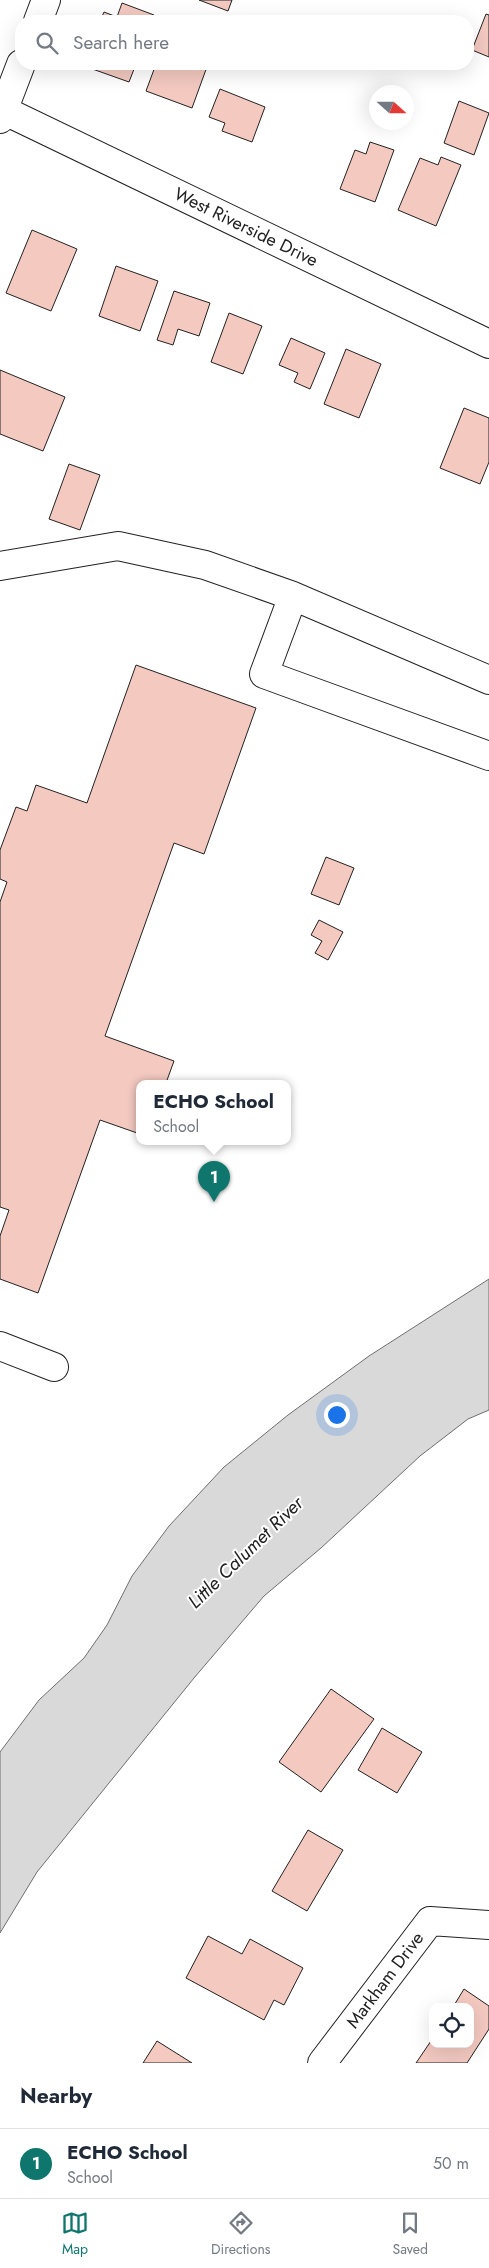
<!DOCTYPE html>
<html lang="en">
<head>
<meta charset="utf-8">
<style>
	:root { --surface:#fff; --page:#f6f6f7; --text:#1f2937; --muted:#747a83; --line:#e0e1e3; --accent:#0f766e }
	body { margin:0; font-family:Jost,sans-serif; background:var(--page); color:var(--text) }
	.controls { position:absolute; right:15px; bottom:15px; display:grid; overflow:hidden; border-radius:10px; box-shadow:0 5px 20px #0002 }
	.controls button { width:45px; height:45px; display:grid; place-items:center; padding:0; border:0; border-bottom:1px solid var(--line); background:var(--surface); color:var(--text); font:25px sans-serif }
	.compass { position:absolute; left:369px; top:85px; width:45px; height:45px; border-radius:50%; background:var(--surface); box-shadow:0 5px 20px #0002; rotate:111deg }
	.you { position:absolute; left:336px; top:1414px; width:18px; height:18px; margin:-12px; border:4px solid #fff; border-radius:50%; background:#1a73e8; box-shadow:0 0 0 8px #1a73e833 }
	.badge { display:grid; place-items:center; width:32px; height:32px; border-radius:50%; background:var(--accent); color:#fff; font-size:16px; font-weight:700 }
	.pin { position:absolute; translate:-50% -41px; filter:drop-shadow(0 1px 2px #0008) }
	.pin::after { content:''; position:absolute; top:26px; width:18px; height:15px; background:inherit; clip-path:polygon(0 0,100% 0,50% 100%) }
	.popup { position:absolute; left:136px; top:1080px; width:155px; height:65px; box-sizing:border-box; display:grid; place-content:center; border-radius:10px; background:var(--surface); filter:drop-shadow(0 1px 4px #0005); font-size:16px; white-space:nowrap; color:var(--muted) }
	.popup b { font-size:19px; color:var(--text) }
	.popup::after { content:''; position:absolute; left:50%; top:100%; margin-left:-10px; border:10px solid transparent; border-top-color:var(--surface) }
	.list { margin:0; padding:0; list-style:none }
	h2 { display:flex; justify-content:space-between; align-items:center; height:65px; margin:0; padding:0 20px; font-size:21px }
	h2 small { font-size:16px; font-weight:400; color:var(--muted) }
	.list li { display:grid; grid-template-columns:32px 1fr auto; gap:15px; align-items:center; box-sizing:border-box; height:70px; padding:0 20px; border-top:1px solid var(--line) }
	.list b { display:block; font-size:19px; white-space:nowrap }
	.list p { margin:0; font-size:16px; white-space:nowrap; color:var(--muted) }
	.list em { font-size:16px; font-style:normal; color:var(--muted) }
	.icon { flex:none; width:28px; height:28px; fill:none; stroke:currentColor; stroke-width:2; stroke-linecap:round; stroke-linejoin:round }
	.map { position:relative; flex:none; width:489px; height:2063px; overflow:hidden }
	.search { position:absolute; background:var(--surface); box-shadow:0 5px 20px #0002; left:15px; right:15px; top:15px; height:55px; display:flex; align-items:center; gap:12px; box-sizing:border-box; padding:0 18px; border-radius:20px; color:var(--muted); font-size:19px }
	.sheet { height:135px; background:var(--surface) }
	nav { display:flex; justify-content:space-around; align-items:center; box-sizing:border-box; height:70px; border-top:1px solid var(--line); background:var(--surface); font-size:14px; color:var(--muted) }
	nav a { display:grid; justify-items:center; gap:2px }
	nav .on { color:var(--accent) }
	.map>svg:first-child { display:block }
</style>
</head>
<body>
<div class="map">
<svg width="489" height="2063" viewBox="0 0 489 2063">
	<rect width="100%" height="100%" fill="#fff"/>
	<!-- water -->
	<path fill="#d9d9d9" stroke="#6f6f6f" d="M 489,1279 L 489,1410 L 468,1419 L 420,1456 L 321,1548 L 264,1596 L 194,1678 L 37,1872 L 0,1933 L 0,1752 L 39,1700 L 84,1658 L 107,1625 L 132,1576 L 169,1526 L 224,1467 L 288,1415 L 369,1356 Z"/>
	<!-- building -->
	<path fill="#f3c9c0" stroke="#222" d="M 199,0 L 232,0 L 228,11 Z
		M 122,3 L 154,15 L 151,21 L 100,21 L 104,12 L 117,17 Z
		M 486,14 L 489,15 L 489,57 L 472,50 Z
		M 85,64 L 136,64 L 129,82 L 84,66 Z
		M 156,64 L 208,64 L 192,108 L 146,91 Z
		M 220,89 L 265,107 L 252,142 L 222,131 L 225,123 L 209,117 Z
		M 459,101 L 489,113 L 474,155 L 444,143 Z
		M 370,142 L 394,150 L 375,202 L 340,189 L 355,150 L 366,154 Z
		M 441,157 L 461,165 L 436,226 L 398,210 L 420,158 L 438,165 Z
		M 32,230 L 77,249 L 51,311 L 6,293 Z
		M 116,266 L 158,281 L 140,331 L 99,316 Z
		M 174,291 L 210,303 L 199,336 L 178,329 L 173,345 L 157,340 Z
		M 229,313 L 262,326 L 243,374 L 211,362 Z
		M 291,338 L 325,353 L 310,389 L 294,382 L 298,373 L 279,365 Z
		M 346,349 L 381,364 L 359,418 L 324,404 Z
		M 0,370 L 65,397 L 43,451 L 0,434 Z
		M 464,408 L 489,418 L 489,462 L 480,484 L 440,468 Z
		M 69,464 L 100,475 L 80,530 L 49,519 Z
		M 136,665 L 256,708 L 204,854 L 174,843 L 105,1036 L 174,1061 L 166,1083 L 140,1083 L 140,1134 L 100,1120 L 38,1293 L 0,1279 L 0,1236 L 9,1210 L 0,1207 L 0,902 L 7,882 L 0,879 L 0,850 L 16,807 L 27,811 L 36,785 L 87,803 Z
		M 326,857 L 354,868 L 339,905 L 311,894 Z
		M 319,920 L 343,932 L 328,960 L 315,953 L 322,941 L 311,935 Z
		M 331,1689 L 374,1719 L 321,1792 L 279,1762 Z
		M 382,1728 L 422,1752 L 397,1793 L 358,1770 Z
		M 308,1830 L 343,1850 L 307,1911 L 272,1891 Z
		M 208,1936 L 242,1954 L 250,1939 L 303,1968 L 284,2005 L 274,2000 L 264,2020 L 186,1978 Z
		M 464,1989 L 489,2006 L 489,2029 L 467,2063 L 416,2063 L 433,2038 L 433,2044 L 470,2044 L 470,2007 L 453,2007 Z
		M 157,2041 L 192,2063 L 143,2063 Z"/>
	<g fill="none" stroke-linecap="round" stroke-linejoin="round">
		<defs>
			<path id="minor" d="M 38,21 L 46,0
				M 3,110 L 489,344
				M 0,119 L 21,64
				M 0,566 L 118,546 L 205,565 L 293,596 L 489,680
				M 293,596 L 264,674 L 489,756
				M 0,1346 L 54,1367
				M 322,2063 L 430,1921 L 489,1925"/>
		</defs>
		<!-- minor casing -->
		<use href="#minor" stroke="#222" stroke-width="30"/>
		<!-- minor -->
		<use href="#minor" stroke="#fff" stroke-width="28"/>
	</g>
	<g text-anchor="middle" stroke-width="4" stroke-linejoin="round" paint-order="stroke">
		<!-- street labels -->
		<g font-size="18" fill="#222" stroke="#fff">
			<text transform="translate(246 227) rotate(26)" y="6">West Riverside Drive</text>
			<text transform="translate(385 1980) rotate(-53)" y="6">Markham Drive</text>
		</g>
		<!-- water labels -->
		<g font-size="19" font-style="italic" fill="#222" stroke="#fff">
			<text transform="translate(245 1552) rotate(-44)" y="7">Little Calumet River</text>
		</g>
	</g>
</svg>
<div class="controls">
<button><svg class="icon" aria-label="locate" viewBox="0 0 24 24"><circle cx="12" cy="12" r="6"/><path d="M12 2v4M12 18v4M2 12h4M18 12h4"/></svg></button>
</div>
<svg class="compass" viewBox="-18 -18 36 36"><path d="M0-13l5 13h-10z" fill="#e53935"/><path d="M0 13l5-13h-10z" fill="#747a83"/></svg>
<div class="you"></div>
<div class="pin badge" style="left:214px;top:1202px">1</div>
<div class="popup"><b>ECHO School</b>School</div>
<div class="search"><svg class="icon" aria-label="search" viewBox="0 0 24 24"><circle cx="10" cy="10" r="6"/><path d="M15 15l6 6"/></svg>Search here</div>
</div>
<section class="sheet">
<h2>Nearby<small></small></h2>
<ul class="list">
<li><span class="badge">1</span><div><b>ECHO School</b><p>School</p></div><em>50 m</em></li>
</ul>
</section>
<nav>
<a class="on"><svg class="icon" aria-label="map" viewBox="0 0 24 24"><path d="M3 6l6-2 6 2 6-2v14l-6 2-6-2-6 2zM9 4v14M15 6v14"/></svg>Map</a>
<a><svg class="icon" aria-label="directions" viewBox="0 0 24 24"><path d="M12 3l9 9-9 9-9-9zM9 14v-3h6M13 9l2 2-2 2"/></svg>Directions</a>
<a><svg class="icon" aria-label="saved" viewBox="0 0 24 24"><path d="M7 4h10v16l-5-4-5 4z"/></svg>Saved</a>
</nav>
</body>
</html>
